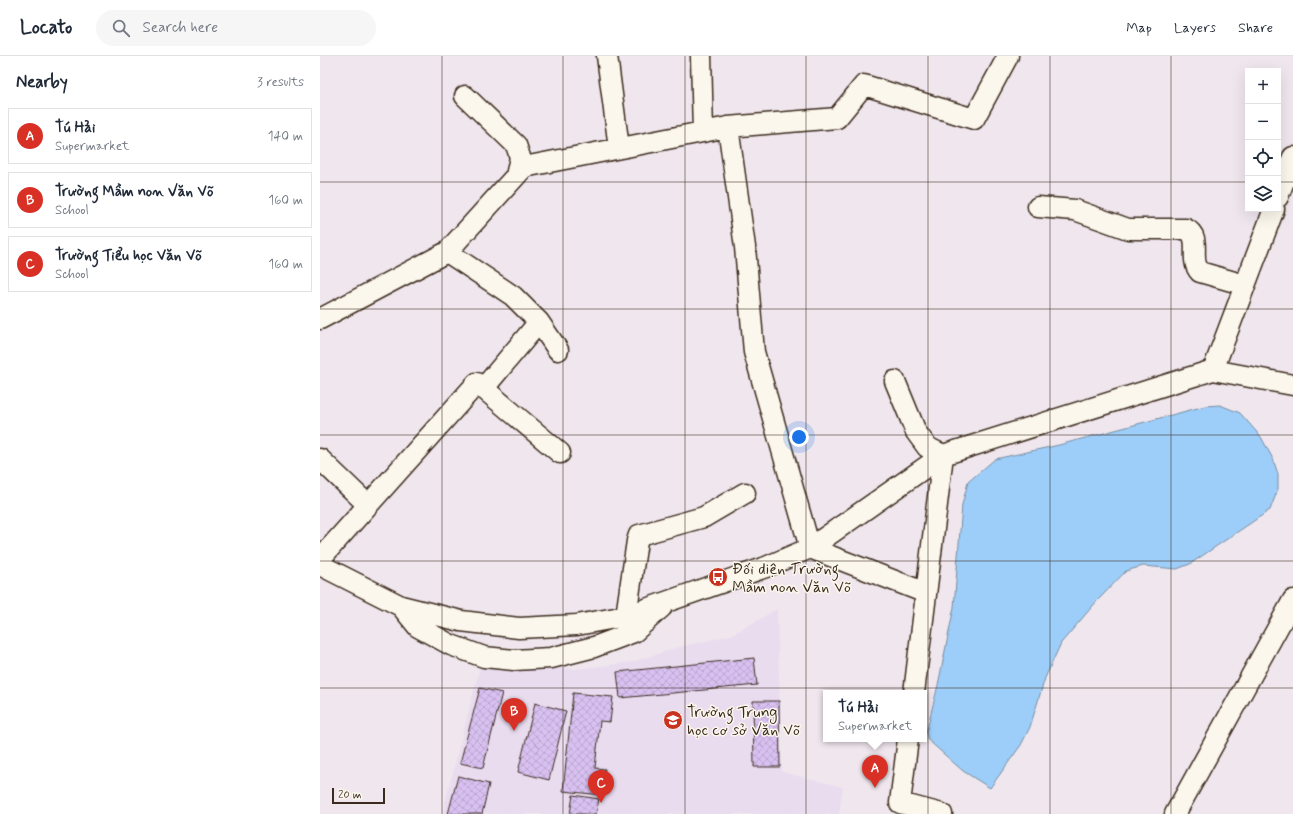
<!DOCTYPE html>
<html lang="en">
<head>
<meta charset="utf-8">
<style>
	:root { --surface:#fff; --page:#f6f6f7; --text:#1f2937; --muted:#747a83; --line:#e0e1e3; --accent:#d93025 }
	body { margin:0; font-family:Mynerve,sans-serif; background:var(--page); color:var(--text) }
	.controls { position:absolute; right:12px; top:12px; display:grid; overflow:hidden; border-radius:0px; box-shadow:0 4px 16px #0002 }
	.controls button { width:36px; height:36px; display:grid; place-items:center; padding:0; border:0; border-bottom:1px solid var(--line); background:var(--surface); color:var(--text); font:20px sans-serif }
	.scale { position:absolute; left:12px; bottom:10px; width:53px; box-sizing:border-box; padding-left:4px; border:2px solid #3b2a1e; border-top:0; font-size:11px; line-height:14px; white-space:nowrap; color:#3b2a1e; -webkit-text-stroke:3px #fbf7ec; paint-order:stroke }
	.you { position:absolute; left:479px; top:381px; width:14px; height:14px; margin:-10px; border:3px solid #fff; border-radius:50%; background:#1a73e8; box-shadow:0 0 0 6px #1a73e833 }
	.badge { display:grid; place-items:center; width:26px; height:26px; border-radius:50%; background:var(--accent); color:#fff; font-size:13px; font-weight:700 }
	.pin { position:absolute; translate:-50% -33px; filter:drop-shadow(0 1px 2px #0008) }
	.pin::after { content:''; position:absolute; top:21px; width:14px; height:12px; background:inherit; clip-path:polygon(0 0,100% 0,50% 100%) }
	.popup { position:absolute; left:503px; top:634px; width:104px; height:52px; box-sizing:border-box; display:grid; place-content:center; border-radius:0px; background:var(--surface); filter:drop-shadow(0 1px 3px #0005); font-size:13px; white-space:nowrap; color:var(--muted) }
	.popup b { font-size:15px; color:var(--text) }
	.popup::after { content:''; position:absolute; left:50%; top:100%; margin-left:-8px; border:8px solid transparent; border-top-color:var(--surface) }
	.list { margin:0; padding:0; list-style:none }
	h2 { display:flex; justify-content:space-between; align-items:center; height:52px; margin:0; padding:0 16px; font-size:17px }
	h2 small { font-size:13px; font-weight:400; color:var(--muted) }
	.list li { display:grid; grid-template-columns:26px 1fr auto; gap:12px; align-items:center; box-sizing:border-box; height:56px; margin:0 8px 8px; padding:0 8px; border:1px solid var(--line); border-radius:0px }
	.list b { display:block; font-size:15px; white-space:nowrap }
	.list p { margin:0; font-size:13px; white-space:nowrap; color:var(--muted) }
	.list em { font-size:13px; font-style:normal; color:var(--muted) }
	.icon { flex:none; width:22px; height:22px; fill:none; stroke:currentColor; stroke-width:2; stroke-linecap:round; stroke-linejoin:round }
	.map { position:relative; flex:none; width:973px; height:758px; overflow:hidden }
	header { display:flex; align-items:center; gap:24px; box-sizing:border-box; height:56px; padding:0 20px; background:var(--surface); border-bottom:1px solid var(--line) }
	header strong { font-size:19px }
	nav { display:flex; gap:22px; margin-inline-start:auto; font-size:14px }
	.search { width:280px; height:36px; background:var(--page); display:flex; align-items:center; gap:10px; box-sizing:border-box; padding:0 14px; border-radius:22px; color:var(--muted); font-size:15px }
	main { display:flex }
	aside { flex:1; background:var(--surface) }
	.map>svg:first-child { display:block }
</style>
</head>
<body>
<header>
<strong>Locato</strong>
<div class="search"><svg class="icon" aria-label="search" viewBox="0 0 24 24"><circle cx="10" cy="10" r="6"/><path d="M15 15l6 6"/></svg>Search here</div>
<nav><a>Map</a><a>Layers</a><a>Share</a></nav>
</header>
<main>
<aside>
<h2>Nearby<small>3 results</small></h2>
<ul class="list">
<li><span class="badge">A</span><div><b>Tú Hải</b><p>Supermarket</p></div><em>140 m</em></li>
<li><span class="badge">B</span><div><b>Trường Mầm non Văn Võ</b><p>School</p></div><em>160 m</em></li>
<li><span class="badge">C</span><div><b>Trường Tiểu học Văn Võ</b><p>School</p></div><em>160 m</em></li>
</ul>
</aside>
<div class="map">
<svg width="973" height="758" viewBox="0 0 973 758">
	<defs>
		<pattern id="building-cross-hatch" width="8" height="8" patternUnits="userSpaceOnUse"><rect width="8" height="8" fill="#d8c1f1"/><path d="M0 0l8 8M0 8l8-8" fill="none" stroke="#baa6ce"/></pattern>
	</defs>
	<rect width="100%" height="100%" fill="#f0e7ee"/>
	<filter id="ink" filterUnits="userSpaceOnUse"><feTurbulence type="fractalNoise" baseFrequency=".025" numOctaves="2"/><feDisplacementMap in="SourceGraphic" scale="8" xChannelSelector="R" yChannelSelector="G"/><feConvolveMatrix kernelMatrix="1 2 1 2 8 2 1 2 1" color-interpolation-filters="sRGB"/></filter>
	<g filter="url(#ink)">
		<!-- built -->
		<path fill="#e9dcef" d="M 457,553 L 462,716 L 523,731 L 519,758 L 122,758 L 161,607 L 255,613 L 312,606 L 359,591 L 411,579 Z"/>
		<!-- water -->
		<path fill="#9dcef9" stroke="#768ca1" d="M 900,349 L 920,357 L 941,381 L 953,403 L 958,418 L 958,433 L 950,454 L 870,508 L 857,513 L 823,510 L 806,515 L 777,545 L 741,587 L 725,622 L 710,671 L 701,689 L 670,732 L 643,715 L 608,684 L 606,677 L 618,629 L 634,551 L 642,449 L 648,426 L 675,403 L 739,389 L 885,350 Z"/>
		<!-- building -->
		<path fill="url(#building-cross-hatch)" stroke="#3b2a1e" d="M 434,602 L 437,629 L 300,642 L 297,616 Z
			M 160,632 L 182,637 L 163,712 L 140,707 Z
			M 253,637 L 293,641 L 290,666 L 280,665 L 275,712 L 285,713 L 282,739 L 243,735 Z
			M 433,645 L 459,645 L 460,711 L 434,711 Z
			M 215,647 L 246,655 L 229,724 L 198,716 Z
			M 138,720 L 169,728 L 162,758 L 128,758 Z
			M 253,739 L 279,743 L 276,758 L 250,758 Z"/>
		<g fill="none" stroke-linecap="round" stroke-linejoin="round">
			<defs>
				<path id="street" d="M 287,0 L 299,92
					M 381,0 L 383,76
					M 145,40 L 196,89 L 200,101 L 196,120
					M 408,71 L 425,191 L 434,296 L 490,492 L 606,537
					M 958,141 L 973,101
					M 718,151 L 755,154 L 808,173 L 866,173 C 883,181 868,204 880,216 L 925,229
					M 127,196 L 193,240 L 219,266 L 238,294
					M 0,263 L 127,196 L 204,111 L 408,71 L 517,62 L 544,29 L 654,63 L 688,0
					M 893,314 L 954,153
					M 575,325 L 596,376 L 607,391 L 623,399 L 594,637
					M 163,333 L 219,266
					M 0,403 L 48,449
					M 0,503 L 157,327 L 240,397
					M 0,509 L 81,550 L 141,565 L 199,572 L 257,569 L 306,560 L 446,511 L 490,492 L 623,399 L 893,314 L 973,329
					M 81,550 L 98,571 L 131,589 L 164,601 L 194,604 L 231,602 L 274,591 L 314,576 L 342,551
					M 306,560 L 317,485 L 319,479 L 384,461 L 425,437
					M 588,683 L 580,747 L 622,758
					M 855,758 L 973,544"/>
			</defs>
			<!-- street casing -->
			<use href="#street" stroke="#3b2a1e" stroke-width="23"/>
			<!-- street -->
			<use href="#street" stroke="#fbf7ec" stroke-width="20"/>
		</g>
	</g>
	<!-- grid -->
	<path fill="none" stroke="#3b2a1e" stroke-width="1" stroke-opacity="0.55" d="M 122,0 L 122,758M 243,0 L 243,758M 365,0 L 365,758M 486,0 L 486,758M 608,0 L 608,758M 730,0 L 730,758M 851,0 L 851,758M 0,126 L 928,126M 958,126 L 973,126M 0,253 L 973,253M 0,379 L 973,379M 0,505 L 973,505M 0,632 L 973,632"/>
	<!-- icons -->
	<defs>
		<symbol id="bus-disc" viewBox="-11 -11 22 22"><circle r="9.5" fill="#c8321e" stroke="#fbf7ec"/><path d="M-5-6H5V4H4V6H2V4H-2V6H-4V4H-5ZM-3.5-4V0h7V-4ZM-3.5 1.2v1.5H-2V1.2ZM2 1.2v1.5H3.5V1.2Z" fill="#fff"/></symbol>
		<symbol id="school-disc" viewBox="-11 -11 22 22"><circle r="9.5" fill="#c8321e" stroke="#fbf7ec"/><path d="M0-5L7-2L0 1L-7-2ZM-4 1L0 2.5L4 1V4Q0 6-4 4Z" fill="#fff"/></symbol>
	</defs>
	<g fill-rule="evenodd">
		<use href="#bus-disc" x="387" y="510" width="22" height="22"/>
		<use href="#school-disc" x="342" y="653" width="22" height="22"/>
	</g>
	<g text-anchor="middle" stroke-width="3" stroke-linejoin="round" paint-order="stroke">
		<!-- poi labels -->
		<g font-size="16" fill="#3b2a1e" stroke="#fbf7ec" text-anchor="start">
			<text x="412" y="518">Đối diện Trường<tspan x="412" dy="18">Mầm non Văn Võ</tspan></text>
			<text x="367" y="661">Trường Trung<tspan x="367" dy="18">học cơ sở Văn Võ</tspan></text>
		</g>
	</g>
</svg>
<div class="controls">
<button>+</button>
<button>−</button>
<button><svg class="icon" aria-label="locate" viewBox="0 0 24 24"><circle cx="12" cy="12" r="6"/><path d="M12 2v4M12 18v4M2 12h4M18 12h4"/></svg></button>
<button><svg class="icon" aria-label="layers" viewBox="0 0 24 24"><path d="M12 4l9 5-9 5-9-5zM3 14l9 5 9-5"/></svg></button>
</div>
<div class="scale">20 m</div>
<div class="you"></div>
<div class="pin badge" style="left:555px;top:732px">A</div>
<div class="popup"><b>Tú Hải</b>Supermarket</div>
<div class="pin badge" style="left:194px;top:675px">B</div>
<div class="pin badge" style="left:281px;top:747px">C</div>
</div>
</main>
</body>
</html>
